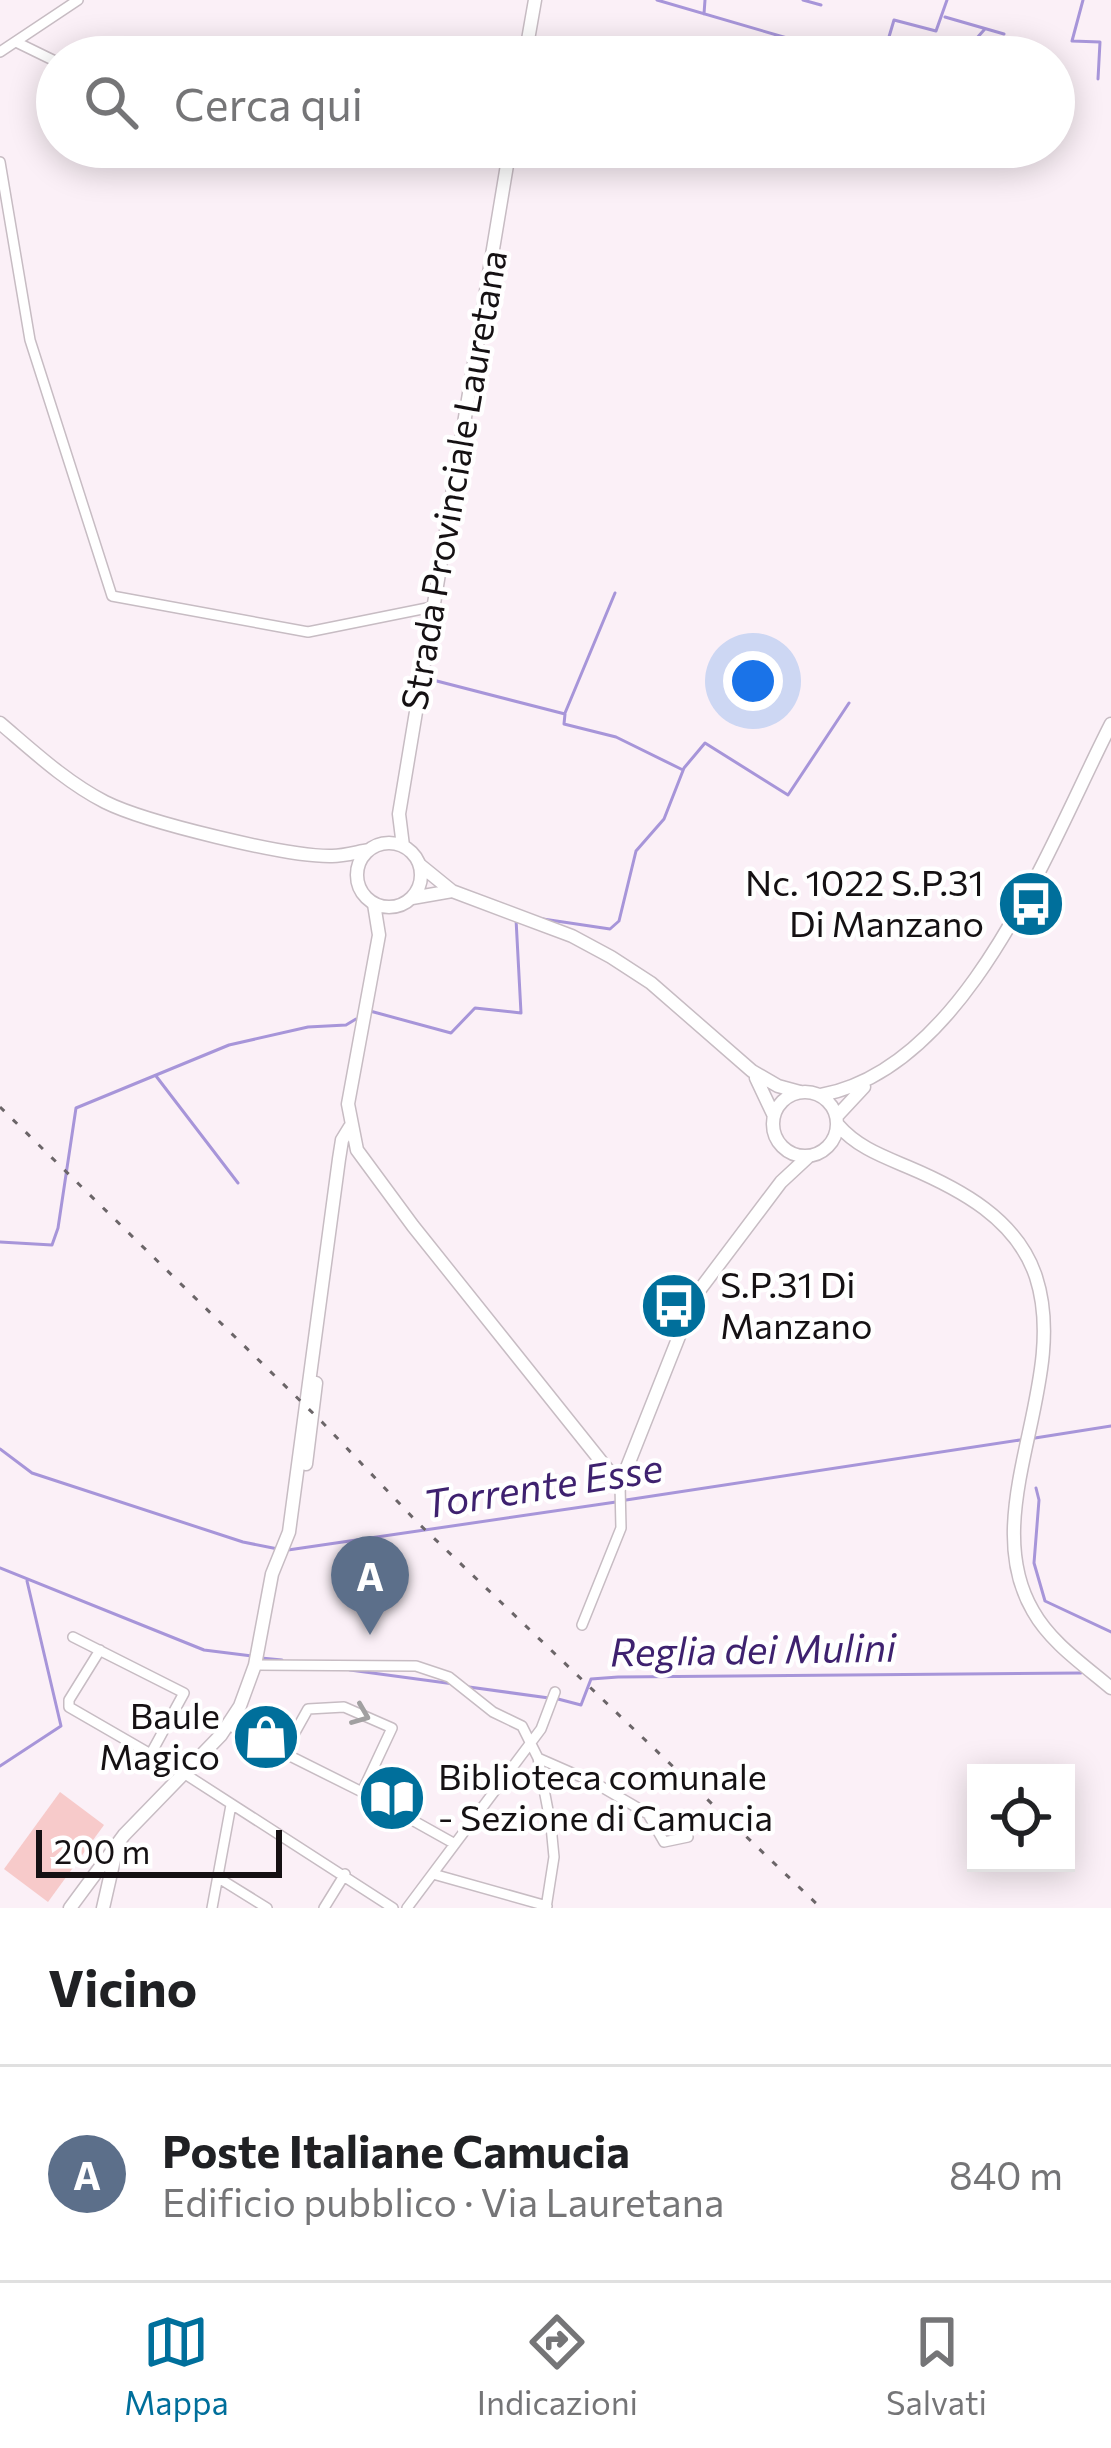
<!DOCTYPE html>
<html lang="it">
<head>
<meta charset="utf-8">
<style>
	:root { --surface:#fff; --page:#f2f2f2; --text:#202124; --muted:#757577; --line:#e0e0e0; --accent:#006f9b }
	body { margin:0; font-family:Commissioner,sans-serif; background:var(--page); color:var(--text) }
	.controls { position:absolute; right:36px; bottom:36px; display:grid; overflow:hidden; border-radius:0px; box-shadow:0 6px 30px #0003 }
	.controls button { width:108px; height:108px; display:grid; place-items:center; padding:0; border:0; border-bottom:3px solid var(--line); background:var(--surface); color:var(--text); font:60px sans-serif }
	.scale { position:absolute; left:36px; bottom:30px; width:246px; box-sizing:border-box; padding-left:12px; border:6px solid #151113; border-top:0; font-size:33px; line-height:42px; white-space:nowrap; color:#151113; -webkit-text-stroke:9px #fff; paint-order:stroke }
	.you { position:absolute; left:753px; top:681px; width:42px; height:42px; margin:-30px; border:9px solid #fff; border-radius:50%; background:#1a73e8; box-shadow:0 0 0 18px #1a73e833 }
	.badge { display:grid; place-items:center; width:78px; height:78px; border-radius:50%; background:var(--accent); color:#fff; font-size:39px; font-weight:700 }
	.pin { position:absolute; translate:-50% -99px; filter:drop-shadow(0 3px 6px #0008) }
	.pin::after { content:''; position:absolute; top:63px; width:42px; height:36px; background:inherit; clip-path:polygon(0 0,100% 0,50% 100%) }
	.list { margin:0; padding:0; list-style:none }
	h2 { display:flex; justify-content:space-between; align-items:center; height:156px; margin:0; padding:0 48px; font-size:51px }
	h2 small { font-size:39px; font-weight:400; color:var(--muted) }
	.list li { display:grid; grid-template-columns:78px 1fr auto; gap:36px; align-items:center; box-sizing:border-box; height:216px; padding:0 48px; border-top:3px solid var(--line) }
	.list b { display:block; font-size:45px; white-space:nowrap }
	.list p { margin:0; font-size:39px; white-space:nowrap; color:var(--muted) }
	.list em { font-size:39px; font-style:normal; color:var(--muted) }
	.icon { flex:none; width:66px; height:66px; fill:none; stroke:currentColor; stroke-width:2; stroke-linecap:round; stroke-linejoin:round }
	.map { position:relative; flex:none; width:1111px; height:1908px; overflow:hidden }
	.search { position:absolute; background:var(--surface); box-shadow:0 6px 30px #0003; left:36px; right:36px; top:36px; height:132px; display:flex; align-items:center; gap:30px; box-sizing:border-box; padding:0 42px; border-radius:66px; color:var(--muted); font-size:45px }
	.sheet { height:372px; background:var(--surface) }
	nav { display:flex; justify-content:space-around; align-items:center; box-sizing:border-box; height:168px; border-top:3px solid var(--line); background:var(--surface); font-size:33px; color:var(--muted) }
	nav a { display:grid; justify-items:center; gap:6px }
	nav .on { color:var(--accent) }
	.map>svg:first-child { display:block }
</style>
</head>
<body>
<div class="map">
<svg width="1111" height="1908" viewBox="0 0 1111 1908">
	<rect width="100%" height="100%" fill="#fbf0f7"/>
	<!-- green -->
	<path fill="#f7caca" d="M 60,1792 L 104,1825 L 48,1902 L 4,1869 Z"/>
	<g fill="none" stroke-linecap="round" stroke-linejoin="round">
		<!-- stream -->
		<path stroke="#a795d9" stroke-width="3" d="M 657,0 L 787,38
			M 803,0 L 821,5
			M 1083,0 L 1072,41 L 1100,42 L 1098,79
			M 704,14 L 705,0
			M 945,17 L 1004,34
			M 883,57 L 894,20 L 936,31 L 947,0
			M 960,57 L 984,30
			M 851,159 L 856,147
			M 429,679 L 565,714 L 564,724 L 616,737 L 683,770
			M 565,713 L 615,593
			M 543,919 L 610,929 L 619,921 L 636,851 L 664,819 L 684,768 L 705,743 L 788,795 L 849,703
			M 370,1011 L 451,1033 L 475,1008 L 521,1013 L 516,919
			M 156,1076 L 238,1183
			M 0,1242 L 52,1245 L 58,1228 L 76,1108 L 229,1045 L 308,1027 L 346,1025 L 356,1019
			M 1035,1438 L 1111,1426
			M 0,1449 L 32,1473 L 243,1542 L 278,1549
			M 1036,1488 L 1039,1500 L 1034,1563 L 1045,1601 L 1111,1632
			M 626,1500 L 1020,1440
			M 288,1550 L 616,1502
			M 0,1568 L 204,1650 L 252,1656
			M 261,1658 L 282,1660
			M 350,1670 L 454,1684
			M 469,1687 L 549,1698
			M 558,1699 L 581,1705 L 591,1679 L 618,1677 L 1081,1673
			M 0,1766 L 61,1726 L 27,1581"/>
		<defs>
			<path id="street" d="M 16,42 L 57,62
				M 0,52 L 78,0
				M 0,162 L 30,340 L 112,596 L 308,632 L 432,607
				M 582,1625 L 621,1528 L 620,1485
				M 73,1637 L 184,1693 L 149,1757
				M 100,1650 L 69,1700 L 69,1707 L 185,1774 L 393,1908
				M 255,1665 L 416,1666 L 449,1677 L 493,1712 L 522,1726 L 538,1758 L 551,1826 L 554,1857 L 546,1908
				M 228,1725 L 362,1792 L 455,1844
				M 284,1752 L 308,1709 L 344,1707 L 392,1728 L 362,1792
				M 538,1758 L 595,1783 L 648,1814 L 664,1842 L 688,1837 C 683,1816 667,1816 648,1814
				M 433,1874 L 547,1906
				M 217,1877 L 267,1908
				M 212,1908 L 231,1805
				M 324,1908 L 345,1874
				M 407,1908 L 541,1729 L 555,1692"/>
			<path id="secondary" d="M 525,57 L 535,0
				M 0,723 C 33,751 66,782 105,802 C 145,822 287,857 332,856 C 344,856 357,852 369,850
				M357 875a32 32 0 1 1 64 0a32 32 0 1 1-64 0Z
				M 403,846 L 399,814 L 510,147
				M 420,865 L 452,891 L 572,936 L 611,957 L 651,983 L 752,1071 L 778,1086 L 800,1092
				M 412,898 L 452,891
				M 374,904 L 379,935 L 348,1104 L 357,1150 L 413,1226 L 620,1485 L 695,1296 L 781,1182 L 809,1156
				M 756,1078 L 774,1116
				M773 1124a32 32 0 1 1 64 0a32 32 0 1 1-64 0Z
				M 821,1095 C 968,1068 1049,845 1111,724
				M 837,1116 L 864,1087
				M 838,1125 C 857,1147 882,1156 908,1167 C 960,1189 1017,1219 1036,1277 C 1071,1384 975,1512 1033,1611 C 1051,1643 1084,1665 1111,1688
				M 306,1464 L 316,1383
				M 70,1908 L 124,1835 L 221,1735 L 240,1706 L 255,1665 L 272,1574 L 289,1532 L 339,1159 L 342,1140 L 350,1127
				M 103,1908 L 116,1851"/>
		</defs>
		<!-- street casing -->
		<use href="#street" stroke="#c7bcc3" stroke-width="12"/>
		<!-- secondary casing -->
		<use href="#secondary" stroke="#c7bcc3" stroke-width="15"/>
		<!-- street -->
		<use href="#street" stroke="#fff" stroke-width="9"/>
		<!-- secondary -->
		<use href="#secondary" stroke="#fff" stroke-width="12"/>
		<!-- rail -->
		<path stroke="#6b6568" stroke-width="3" stroke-dasharray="6 12" stroke-linecap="butt" d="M 0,1107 L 322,1422 L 417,1522 L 821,1908"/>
	</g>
	<!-- one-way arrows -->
	<defs><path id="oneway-chevron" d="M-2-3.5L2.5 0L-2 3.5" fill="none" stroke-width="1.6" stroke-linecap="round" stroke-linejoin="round" transform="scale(3)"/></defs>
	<use stroke="#a1a0a1" href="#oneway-chevron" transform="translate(361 1715) rotate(22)"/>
	<!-- icons -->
	<defs>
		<symbol id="bus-disc" viewBox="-11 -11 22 22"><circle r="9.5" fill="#006f9b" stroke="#fff"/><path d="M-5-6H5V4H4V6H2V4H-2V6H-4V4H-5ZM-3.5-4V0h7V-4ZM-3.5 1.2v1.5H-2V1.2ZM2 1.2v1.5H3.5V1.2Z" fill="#fff"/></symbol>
		<symbol id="shop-disc" viewBox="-11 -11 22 22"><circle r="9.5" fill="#006f9b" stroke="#fff"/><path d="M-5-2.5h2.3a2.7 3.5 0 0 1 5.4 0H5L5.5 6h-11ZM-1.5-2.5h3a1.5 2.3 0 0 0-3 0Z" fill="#fff"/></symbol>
		<symbol id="library-disc" viewBox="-11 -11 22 22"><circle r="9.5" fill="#006f9b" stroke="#fff"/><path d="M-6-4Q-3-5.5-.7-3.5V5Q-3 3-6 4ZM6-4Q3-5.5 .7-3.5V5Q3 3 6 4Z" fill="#fff"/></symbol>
	</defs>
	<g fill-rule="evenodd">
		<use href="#bus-disc" x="993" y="866" width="76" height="76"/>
		<use href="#bus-disc" x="636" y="1268" width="76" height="76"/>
		<use href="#shop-disc" x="228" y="1699" width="76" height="76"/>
		<use href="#library-disc" x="354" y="1760" width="76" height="76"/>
	</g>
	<g text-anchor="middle" stroke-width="9" stroke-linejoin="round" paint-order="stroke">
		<!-- street labels -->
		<g font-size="36" fill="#151113" stroke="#fff">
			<text transform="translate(454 480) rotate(-80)" y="13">Strada Provinciale Lauretana</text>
		</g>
		<!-- poi labels -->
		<g font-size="36" fill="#151113" stroke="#fff" text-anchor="end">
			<text x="984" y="896">Nc. 1022 S.P.31<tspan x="984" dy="41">Di Manzano</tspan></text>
			<text x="720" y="1298" text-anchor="start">S.P.31 Di<tspan x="720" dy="41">Manzano</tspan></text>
			<text x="220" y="1729">Baule<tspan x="220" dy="41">Magico</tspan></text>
			<text x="438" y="1790" text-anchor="start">Biblioteca comunale<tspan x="438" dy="41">- Sezione di Camucia</tspan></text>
		</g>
		<!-- water labels -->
		<g font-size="39" font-style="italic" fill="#3e216f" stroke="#fff">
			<text transform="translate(543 1486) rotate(-9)" y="14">Torrente Esse</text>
			<text transform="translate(753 1650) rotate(-1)" y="14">Reglia dei Mulini</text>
		</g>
	</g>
</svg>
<div class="controls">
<button><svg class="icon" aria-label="locate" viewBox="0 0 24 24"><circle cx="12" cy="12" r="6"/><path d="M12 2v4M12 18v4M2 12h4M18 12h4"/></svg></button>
</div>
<div class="scale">200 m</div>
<div class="you"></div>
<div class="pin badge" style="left:370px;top:1635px;background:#5c6f8a">A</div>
<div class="search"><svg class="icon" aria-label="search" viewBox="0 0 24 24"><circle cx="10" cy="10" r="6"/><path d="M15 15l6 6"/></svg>Cerca qui</div>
</div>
<section class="sheet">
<h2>Vicino<small></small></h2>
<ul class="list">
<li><span class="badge" style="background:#5c6f8a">A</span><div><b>Poste Italiane Camucia</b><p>Edificio pubblico · Via Lauretana</p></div><em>840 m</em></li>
</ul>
</section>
<nav>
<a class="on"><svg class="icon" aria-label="map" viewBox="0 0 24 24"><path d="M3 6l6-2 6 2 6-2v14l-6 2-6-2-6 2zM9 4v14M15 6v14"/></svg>Mappa</a>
<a><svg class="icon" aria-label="directions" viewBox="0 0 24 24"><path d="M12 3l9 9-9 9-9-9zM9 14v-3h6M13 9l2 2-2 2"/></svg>Indicazioni</a>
<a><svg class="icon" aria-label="saved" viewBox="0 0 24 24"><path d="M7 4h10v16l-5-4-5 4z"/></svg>Salvati</a>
</nav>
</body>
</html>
